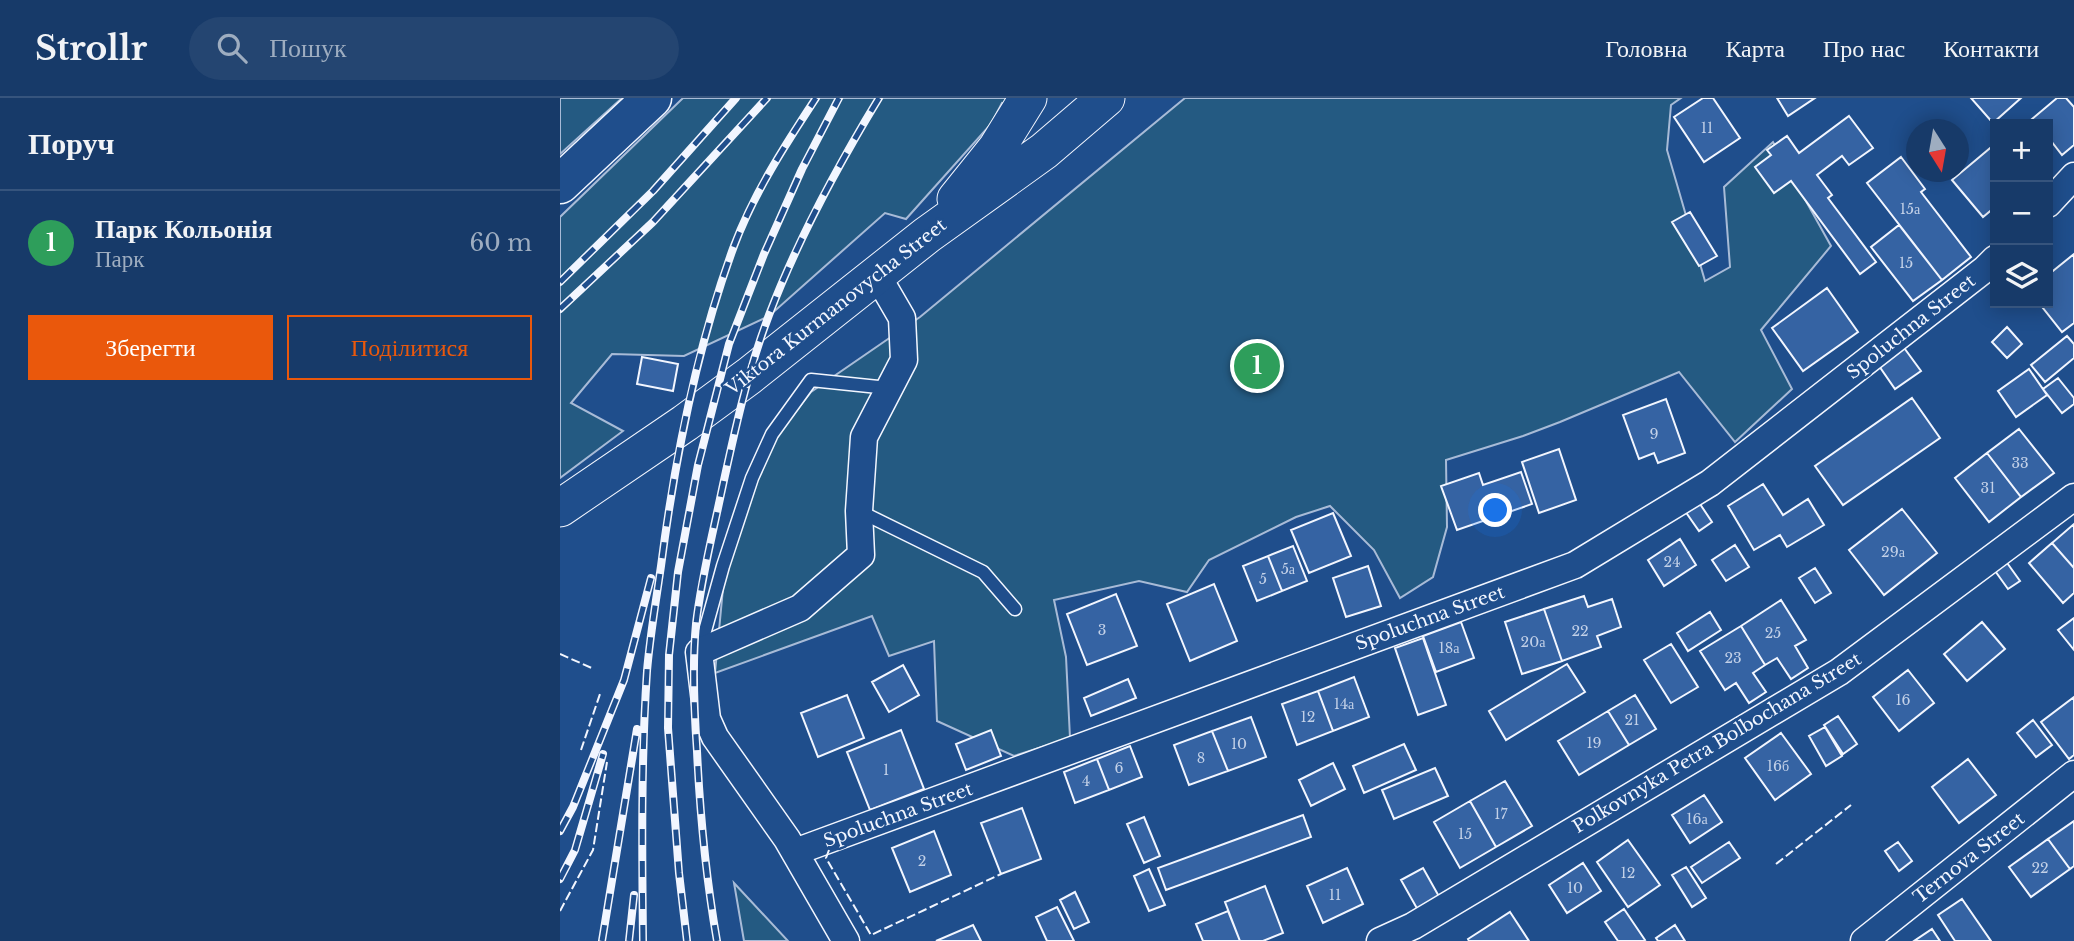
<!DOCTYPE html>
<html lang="uk">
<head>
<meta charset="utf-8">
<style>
	:root { --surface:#173a69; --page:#244571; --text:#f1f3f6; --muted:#9eadc0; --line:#36547d; --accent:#ea580c }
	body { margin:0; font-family:"Libre Baskerville",serif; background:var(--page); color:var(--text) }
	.controls { position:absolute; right:21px; top:21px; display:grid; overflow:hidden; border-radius:0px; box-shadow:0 4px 18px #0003 }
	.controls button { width:63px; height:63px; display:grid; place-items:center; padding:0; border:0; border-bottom:2px solid var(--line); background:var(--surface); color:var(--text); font:35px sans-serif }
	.compass { position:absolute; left:1346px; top:21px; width:63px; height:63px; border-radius:50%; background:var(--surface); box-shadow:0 4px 18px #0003; rotate:169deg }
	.you { position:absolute; left:936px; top:413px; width:24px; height:24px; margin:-18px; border:5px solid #fff; border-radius:50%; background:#1a73e8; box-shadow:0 0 0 10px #1a73e833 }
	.badge { display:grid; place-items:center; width:46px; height:46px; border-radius:50%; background:var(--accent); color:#fff; font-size:23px; font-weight:700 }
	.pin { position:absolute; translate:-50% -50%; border:4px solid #fff; box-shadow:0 2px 7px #0006 }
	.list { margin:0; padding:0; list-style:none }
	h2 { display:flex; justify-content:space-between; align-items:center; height:91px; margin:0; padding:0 28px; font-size:30px }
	h2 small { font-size:23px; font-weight:400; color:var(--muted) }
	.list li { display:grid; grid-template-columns:46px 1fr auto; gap:21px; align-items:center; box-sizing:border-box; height:105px; padding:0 28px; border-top:2px solid var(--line) }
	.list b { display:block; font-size:26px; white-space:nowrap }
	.list p { margin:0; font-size:23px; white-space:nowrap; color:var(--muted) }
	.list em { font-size:23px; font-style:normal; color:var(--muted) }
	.actions { display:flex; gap:14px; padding:21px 28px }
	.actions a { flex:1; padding:16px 0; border:2px solid var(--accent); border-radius:0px; text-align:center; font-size:24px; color:var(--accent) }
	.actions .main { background:var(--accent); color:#fff }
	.icon { flex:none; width:38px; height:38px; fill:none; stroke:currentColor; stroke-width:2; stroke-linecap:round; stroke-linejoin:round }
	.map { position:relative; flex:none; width:1514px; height:843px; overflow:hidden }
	header { display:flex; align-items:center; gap:42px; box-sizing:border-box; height:98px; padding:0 35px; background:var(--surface); border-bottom:2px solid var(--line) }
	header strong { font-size:33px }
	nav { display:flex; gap:38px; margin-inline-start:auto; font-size:24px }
	.search { width:490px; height:63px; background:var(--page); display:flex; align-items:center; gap:18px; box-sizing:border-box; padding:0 24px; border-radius:38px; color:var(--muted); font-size:26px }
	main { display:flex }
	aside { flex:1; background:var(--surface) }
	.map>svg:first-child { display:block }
</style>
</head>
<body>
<header>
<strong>Strollr</strong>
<div class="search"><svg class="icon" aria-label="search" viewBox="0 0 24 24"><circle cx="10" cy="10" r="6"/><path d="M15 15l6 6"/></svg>Пошук</div>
<nav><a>Головна</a><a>Карта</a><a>Про нас</a><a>Контакти</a></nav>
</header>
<main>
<aside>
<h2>Поруч<small></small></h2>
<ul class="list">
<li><span class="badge" style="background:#2e9e5b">1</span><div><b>Парк Кольонія</b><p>Парк</p></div><em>60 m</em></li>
</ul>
<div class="actions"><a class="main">Зберегти</a><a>Поділитися</a></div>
</aside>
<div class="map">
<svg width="1514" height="843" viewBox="0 0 1514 843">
	<rect width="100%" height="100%" fill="#1f4e8c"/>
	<!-- green -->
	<path fill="#245a82" stroke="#a8bbd7" stroke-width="2" d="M 0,0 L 62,0 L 0,56 Z
		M 123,0 L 449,0 L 446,6 L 442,5 L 431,26 L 346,121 L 325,115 L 209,218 L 124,258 L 52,256 L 11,305 L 63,333 L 0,380 L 0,119 Z
		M 625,0 L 1121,0 L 1111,7 L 1107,52 L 1145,183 L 1170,169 L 1164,89 L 1213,44 L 1271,148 L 1201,232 L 1232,291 L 1175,344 L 1119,274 L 1000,324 L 963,338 L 886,362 L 887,429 L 873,479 L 840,500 L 814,452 L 770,408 L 736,419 L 649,462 L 627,494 L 579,483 L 494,502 L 506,559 L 510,640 L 454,658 L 377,623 L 374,543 L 329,558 L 312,518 L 155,575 L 165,469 L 199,361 L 251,294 L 360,219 Z
		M 174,785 L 228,843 L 184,843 Z"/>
	<!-- building -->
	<path fill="#3563a3" stroke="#f2f6ff" stroke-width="2" d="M 1143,0 L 1153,0 L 1180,40 L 1144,64 L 1114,19 Z
		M 1217,0 L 1255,0 L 1228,18 Z
		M 1411,0 L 1461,0 L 1433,25 Z
		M 1497,0 L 1506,0 L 1514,9 L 1514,47 L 1502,57 L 1488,39 L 1488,26 L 1477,26 L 1472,21 Z
		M 1289,18 L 1313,50 L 1289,67 L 1282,58 L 1257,77 L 1272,97 L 1268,100 L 1316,164 L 1300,176 L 1231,83 L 1214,95 L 1195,69 L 1211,57 L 1207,52 L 1227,38 L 1239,55 Z
		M 1435,46 L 1435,109 L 1423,119 L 1392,82 Z
		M 1341,59 L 1365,91 L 1361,94 L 1411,159 L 1382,182 L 1307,85 Z
		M 1130,114 L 1157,158 L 1139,168 L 1112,124 Z
		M 1339,127 L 1382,182 L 1353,203 L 1311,149 Z
		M 1514,156 L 1514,225 L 1502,234 L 1479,205 L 1488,205 L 1488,177 Z
		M 1267,190 L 1298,234 L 1243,273 L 1212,230 Z
		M 1447,229 L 1462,246 L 1447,260 L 1432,244 Z
		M 1507,238 L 1514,246 L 1514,260 L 1485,284 L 1471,267 Z
		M 1342,247 L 1361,273 L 1335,291 L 1317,265 Z
		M 82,259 L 118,266 L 113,293 L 77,286 Z
		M 1469,271 L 1487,297 L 1456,319 L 1438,293 Z
		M 1498,280 L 1514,300 L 1514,306 L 1502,315 L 1483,291 Z
		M 1352,300 L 1380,340 L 1283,407 L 1255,368 Z
		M 1106,301 L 1125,355 L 1098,365 L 1094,355 L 1079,361 L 1063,317 Z
		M 1459,331 L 1494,375 L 1461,399 L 1427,355 Z
		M 999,351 L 1016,402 L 979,415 L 962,364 Z
		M 1427,355 L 1461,399 L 1429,424 L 1395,380 Z
		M 961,374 L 972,406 L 897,432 L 881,388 L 919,375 L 923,387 Z
		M 1203,386 L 1223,417 L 1248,401 L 1264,427 L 1227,449 L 1220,437 L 1194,452 L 1168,408 Z
		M 1138,403 L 1152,424 L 1139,433 L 1125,413 Z
		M 1342,411 L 1377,455 L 1324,497 L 1289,452 Z
		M 773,415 L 791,458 L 749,475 L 731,432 Z
		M 1514,426 L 1514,470 L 1492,445 Z
		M 1120,441 L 1136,467 L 1104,488 L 1088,462 Z
		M 1492,445 L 1514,470 L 1514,495 L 1503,505 L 1469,465 Z
		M 1175,447 L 1189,469 L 1166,483 L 1152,462 Z
		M 733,448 L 747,483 L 722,493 L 708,458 Z
		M 708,458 L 722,493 L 697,503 L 683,468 Z
		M 1445,462 L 1460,483 L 1448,491 L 1433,470 Z
		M 808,468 L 821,508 L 786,519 L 773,480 Z
		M 1255,470 L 1271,495 L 1255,505 L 1239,480 Z
		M 654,486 L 677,543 L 630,563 L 607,506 Z
		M 556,496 L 577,548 L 527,567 L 507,516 Z
		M 1024,498 L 1028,509 L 1052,501 L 1061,529 L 1037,538 L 1041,549 L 1002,563 L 984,511 Z
		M 1221,502 L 1246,542 L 1235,548 L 1248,570 L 1231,581 L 1217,560 L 1205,567 L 1181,528 Z
		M 984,511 L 1002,563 L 962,576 L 945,524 Z
		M 1150,514 L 1161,532 L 1128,553 L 1117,535 Z
		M 1514,520 L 1514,552 L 1498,532 Z
		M 901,524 L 914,560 L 876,574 L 863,538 Z
		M 1422,524 L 1445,551 L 1407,583 L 1384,556 Z
		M 1181,528 L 1205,567 L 1193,575 L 1206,594 L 1189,605 L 1176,585 L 1165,592 L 1140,553 Z
		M 863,540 L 886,607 L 858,617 L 835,550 Z
		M 1111,546 L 1138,589 L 1111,605 L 1084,562 Z
		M 1007,566 L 1025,594 L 946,642 L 929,613 Z
		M 343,567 L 359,597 L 329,614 L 312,584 Z
		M 1348,572 L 1374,605 L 1339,633 L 1313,599 Z
		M 794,579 L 809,619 L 773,633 L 758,593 Z
		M 568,581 L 576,600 L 531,618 L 524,600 Z
		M 758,593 L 773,633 L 737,647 L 722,606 Z
		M 287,597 L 304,640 L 258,659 L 241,615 Z
		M 1075,597 L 1096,631 L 1069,647 L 1048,613 Z
		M 1514,599 L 1514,657 L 1509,661 L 1481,624 Z
		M 1048,613 L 1069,647 L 1019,677 L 998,643 Z
		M 1278,618 L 1297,646 L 1283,656 L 1264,627 Z
		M 691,619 L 706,659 L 668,673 L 652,633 Z
		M 1473,622 L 1492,647 L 1476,659 L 1457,635 Z
		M 1265,629 L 1282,658 L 1266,668 L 1249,638 Z
		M 341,632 L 364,691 L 310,712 L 287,654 Z
		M 431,632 L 441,658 L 406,672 L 396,646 Z
		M 652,633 L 668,673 L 629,687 L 614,647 Z
		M 1221,635 L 1251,676 L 1215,702 L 1185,660 Z
		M 844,646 L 856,672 L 804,695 L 793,668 Z
		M 570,648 L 582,679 L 549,692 L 537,661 Z
		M 537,661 L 549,692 L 515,705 L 504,674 Z
		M 1408,661 L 1436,697 L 1399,725 L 1372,689 Z
		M 773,665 L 785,691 L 751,708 L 739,682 Z
		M 875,670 L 888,698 L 834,721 L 822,692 Z
		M 945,683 L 972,728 L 936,749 L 910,703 Z
		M 1144,697 L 1162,724 L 1130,745 L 1112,717 Z
		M 910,703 L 936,749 L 900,770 L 874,724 Z
		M 462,710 L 481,761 L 441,776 L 421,725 Z
		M 743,717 L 751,739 L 606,792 L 598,770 Z
		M 584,719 L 600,758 L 584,765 L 567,726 Z
		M 1514,723 L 1514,768 L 1510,771 L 1488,741 Z
		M 374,733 L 391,777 L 350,794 L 332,750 Z
		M 1488,741 L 1510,771 L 1471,799 L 1449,769 Z
		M 1068,742 L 1100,787 L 1068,809 L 1037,764 Z
		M 1169,744 L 1180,760 L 1142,785 L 1131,769 Z
		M 1338,744 L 1352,763 L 1339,773 L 1325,753 Z
		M 1023,765 L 1041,793 L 1007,815 L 989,787 Z
		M 1126,769 L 1146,800 L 1132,809 L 1112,777 Z
		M 787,770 L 803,806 L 763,825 L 747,788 Z
		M 863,770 L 881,802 L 859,814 L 841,782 Z
		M 589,771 L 605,807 L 589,813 L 574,778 Z
		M 705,788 L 723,835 L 703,843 L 680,843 L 665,804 Z
		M 515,794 L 529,824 L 514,831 L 500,802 Z
		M 1402,801 L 1431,843 L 1395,843 L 1378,817 Z
		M 497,809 L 514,843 L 487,843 L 476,819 Z
		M 1064,811 L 1085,842 L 1083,843 L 1058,843 L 1045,824 Z
		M 668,813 L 680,843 L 643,843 L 636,826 Z
		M 950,814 L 969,843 L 909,843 L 908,841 Z
		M 413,827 L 421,843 L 376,843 Z
		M 1115,827 L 1125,843 L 1098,843 L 1096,840 Z
		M 1372,831 L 1380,843 L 1354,843 Z"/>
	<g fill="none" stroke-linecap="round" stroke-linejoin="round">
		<defs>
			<path id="lane" d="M 299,413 L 423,474 L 455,511
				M 140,551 L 163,468 L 192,380 L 212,336 L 251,282 L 328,290"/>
			<path id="street" d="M 1488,106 L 1514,78
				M 235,754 L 1015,467 L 1150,385 L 1425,171 L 1435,161
				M 286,843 L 227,741 L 155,639 L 147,621 L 139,554 L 240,510 L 301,457 L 299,413 L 304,339 L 344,262 L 342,220 L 317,177
				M 820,843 L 853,828 L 1279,574 L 1514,399
				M 1304,843 L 1514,676"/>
			<path id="secondary" d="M 396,101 L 437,50 L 468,0
				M 0,410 L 125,325 L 189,278 L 367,137 L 484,53 L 546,0"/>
			<path id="primary" d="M 0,86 L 92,0"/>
		</defs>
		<!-- lane casing -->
		<use href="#lane" stroke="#f2f6ff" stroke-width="15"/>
		<!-- street casing -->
		<use href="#street" stroke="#f2f6ff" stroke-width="29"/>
		<!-- secondary casing -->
		<use href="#secondary" stroke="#f2f6ff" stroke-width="39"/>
		<!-- primary casing -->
		<use href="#primary" stroke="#f2f6ff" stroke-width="41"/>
		<!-- lane -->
		<use href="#lane" stroke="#1f4e8c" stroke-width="12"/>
		<!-- street -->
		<use href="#street" stroke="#1f4e8c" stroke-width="26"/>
		<!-- secondary -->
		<use href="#secondary" stroke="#1f4e8c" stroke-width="37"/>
		<!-- primary -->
		<use href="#primary" stroke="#1f4e8c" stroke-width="38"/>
		<defs>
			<path id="rail" d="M 0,184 L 93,93 L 176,0
				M 0,211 L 93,124 L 207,0
				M 0,733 L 13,709 L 64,582 L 91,480
				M 0,781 L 15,752 L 43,656
				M 42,843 L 77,631
				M 69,843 L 74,797
				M 83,843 C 82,753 81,663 87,573 C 90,538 96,503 101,468 C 115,360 136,251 174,148 C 194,95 225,47 256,0
				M 127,843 L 119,775 L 108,630 L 109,557 L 118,474 L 138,367 L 169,246 L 204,156 L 242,71 L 279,0
				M 157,843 C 146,780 140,717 137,653 C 134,611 132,568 136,526 C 141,482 152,439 161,396 C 174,336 187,275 209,217 C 238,141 277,69 319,0"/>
		</defs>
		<!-- rail casing -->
		<use href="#rail" stroke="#f2f6ff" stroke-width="8"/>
		<!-- rail -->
		<use href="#rail" stroke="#1f4e8c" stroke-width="5" stroke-dasharray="16" stroke-linecap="butt"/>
		<!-- fence -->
		<path stroke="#f2f6ff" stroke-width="2" stroke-dasharray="9 3.5" stroke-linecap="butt" d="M 0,556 L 34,571
			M 21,652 L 41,593
			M 269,752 L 266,760 L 311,837 L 441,776
			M 1216,766 L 1291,707
			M 0,813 L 33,752 L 47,664"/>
	</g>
	<g text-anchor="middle" stroke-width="5" stroke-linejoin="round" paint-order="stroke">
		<!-- number labels -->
		<g font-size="14" fill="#c3d1e8">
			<text x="1147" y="35">11</text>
			<text x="1350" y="116">15а</text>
			<text x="1346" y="170">15</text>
			<text x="1094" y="341">9</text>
			<text x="1460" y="370">33</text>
			<text x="1428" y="395">31</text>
			<text x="1333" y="459">29а</text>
			<text x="1112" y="469">24</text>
			<text x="728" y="476">5а</text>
			<text x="703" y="486">5</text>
			<text x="542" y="537">3</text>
			<text x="1020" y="538">22</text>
			<text x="1213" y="540">25</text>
			<text x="973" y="549">20а</text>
			<text x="889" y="555">18а</text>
			<text x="1173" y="565">23</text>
			<text x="1343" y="607">16</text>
			<text x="784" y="611">14а</text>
			<text x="748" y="624">12</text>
			<text x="1072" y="627">21</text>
			<text x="1034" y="650">19</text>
			<text x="679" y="651">10</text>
			<text x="641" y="665">8</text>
			<text x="1218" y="673">16б</text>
			<text x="559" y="675">6</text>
			<text x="326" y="677">1</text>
			<text x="526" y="688">4</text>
			<text x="941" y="721">17</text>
			<text x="1137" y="726">16а</text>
			<text x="905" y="741">15</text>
			<text x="362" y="768">2</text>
			<text x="1480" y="775">22</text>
			<text x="1068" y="780">12</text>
			<text x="1015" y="795">10</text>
			<text x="775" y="802">11</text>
		</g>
		<!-- street labels -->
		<g font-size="18" fill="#f2f6ff" stroke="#1f4e8c">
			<text transform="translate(276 209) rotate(-38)" y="6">Viktora Kurmanovycha Street</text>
			<text transform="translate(1351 229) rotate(-38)" y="6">Spoluchna Street</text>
			<text transform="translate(870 520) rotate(-20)" y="6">Spoluchna Street</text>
			<text transform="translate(1157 645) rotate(-31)" y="6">Polkovnyka Petra Bolbochana Street</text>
			<text transform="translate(338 717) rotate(-20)" y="6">Spoluchna Street</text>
			<text transform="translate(1409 760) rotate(-38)" y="6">Ternova Street</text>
		</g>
	</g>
</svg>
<div class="controls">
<button>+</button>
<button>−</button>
<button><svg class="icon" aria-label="layers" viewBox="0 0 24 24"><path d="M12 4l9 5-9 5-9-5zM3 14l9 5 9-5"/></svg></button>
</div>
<svg class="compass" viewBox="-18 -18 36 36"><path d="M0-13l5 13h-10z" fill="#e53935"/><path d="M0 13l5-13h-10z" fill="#9eadc0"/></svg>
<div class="you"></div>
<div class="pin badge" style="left:697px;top:268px;background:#2e9e5b">1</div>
</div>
</main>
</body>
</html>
